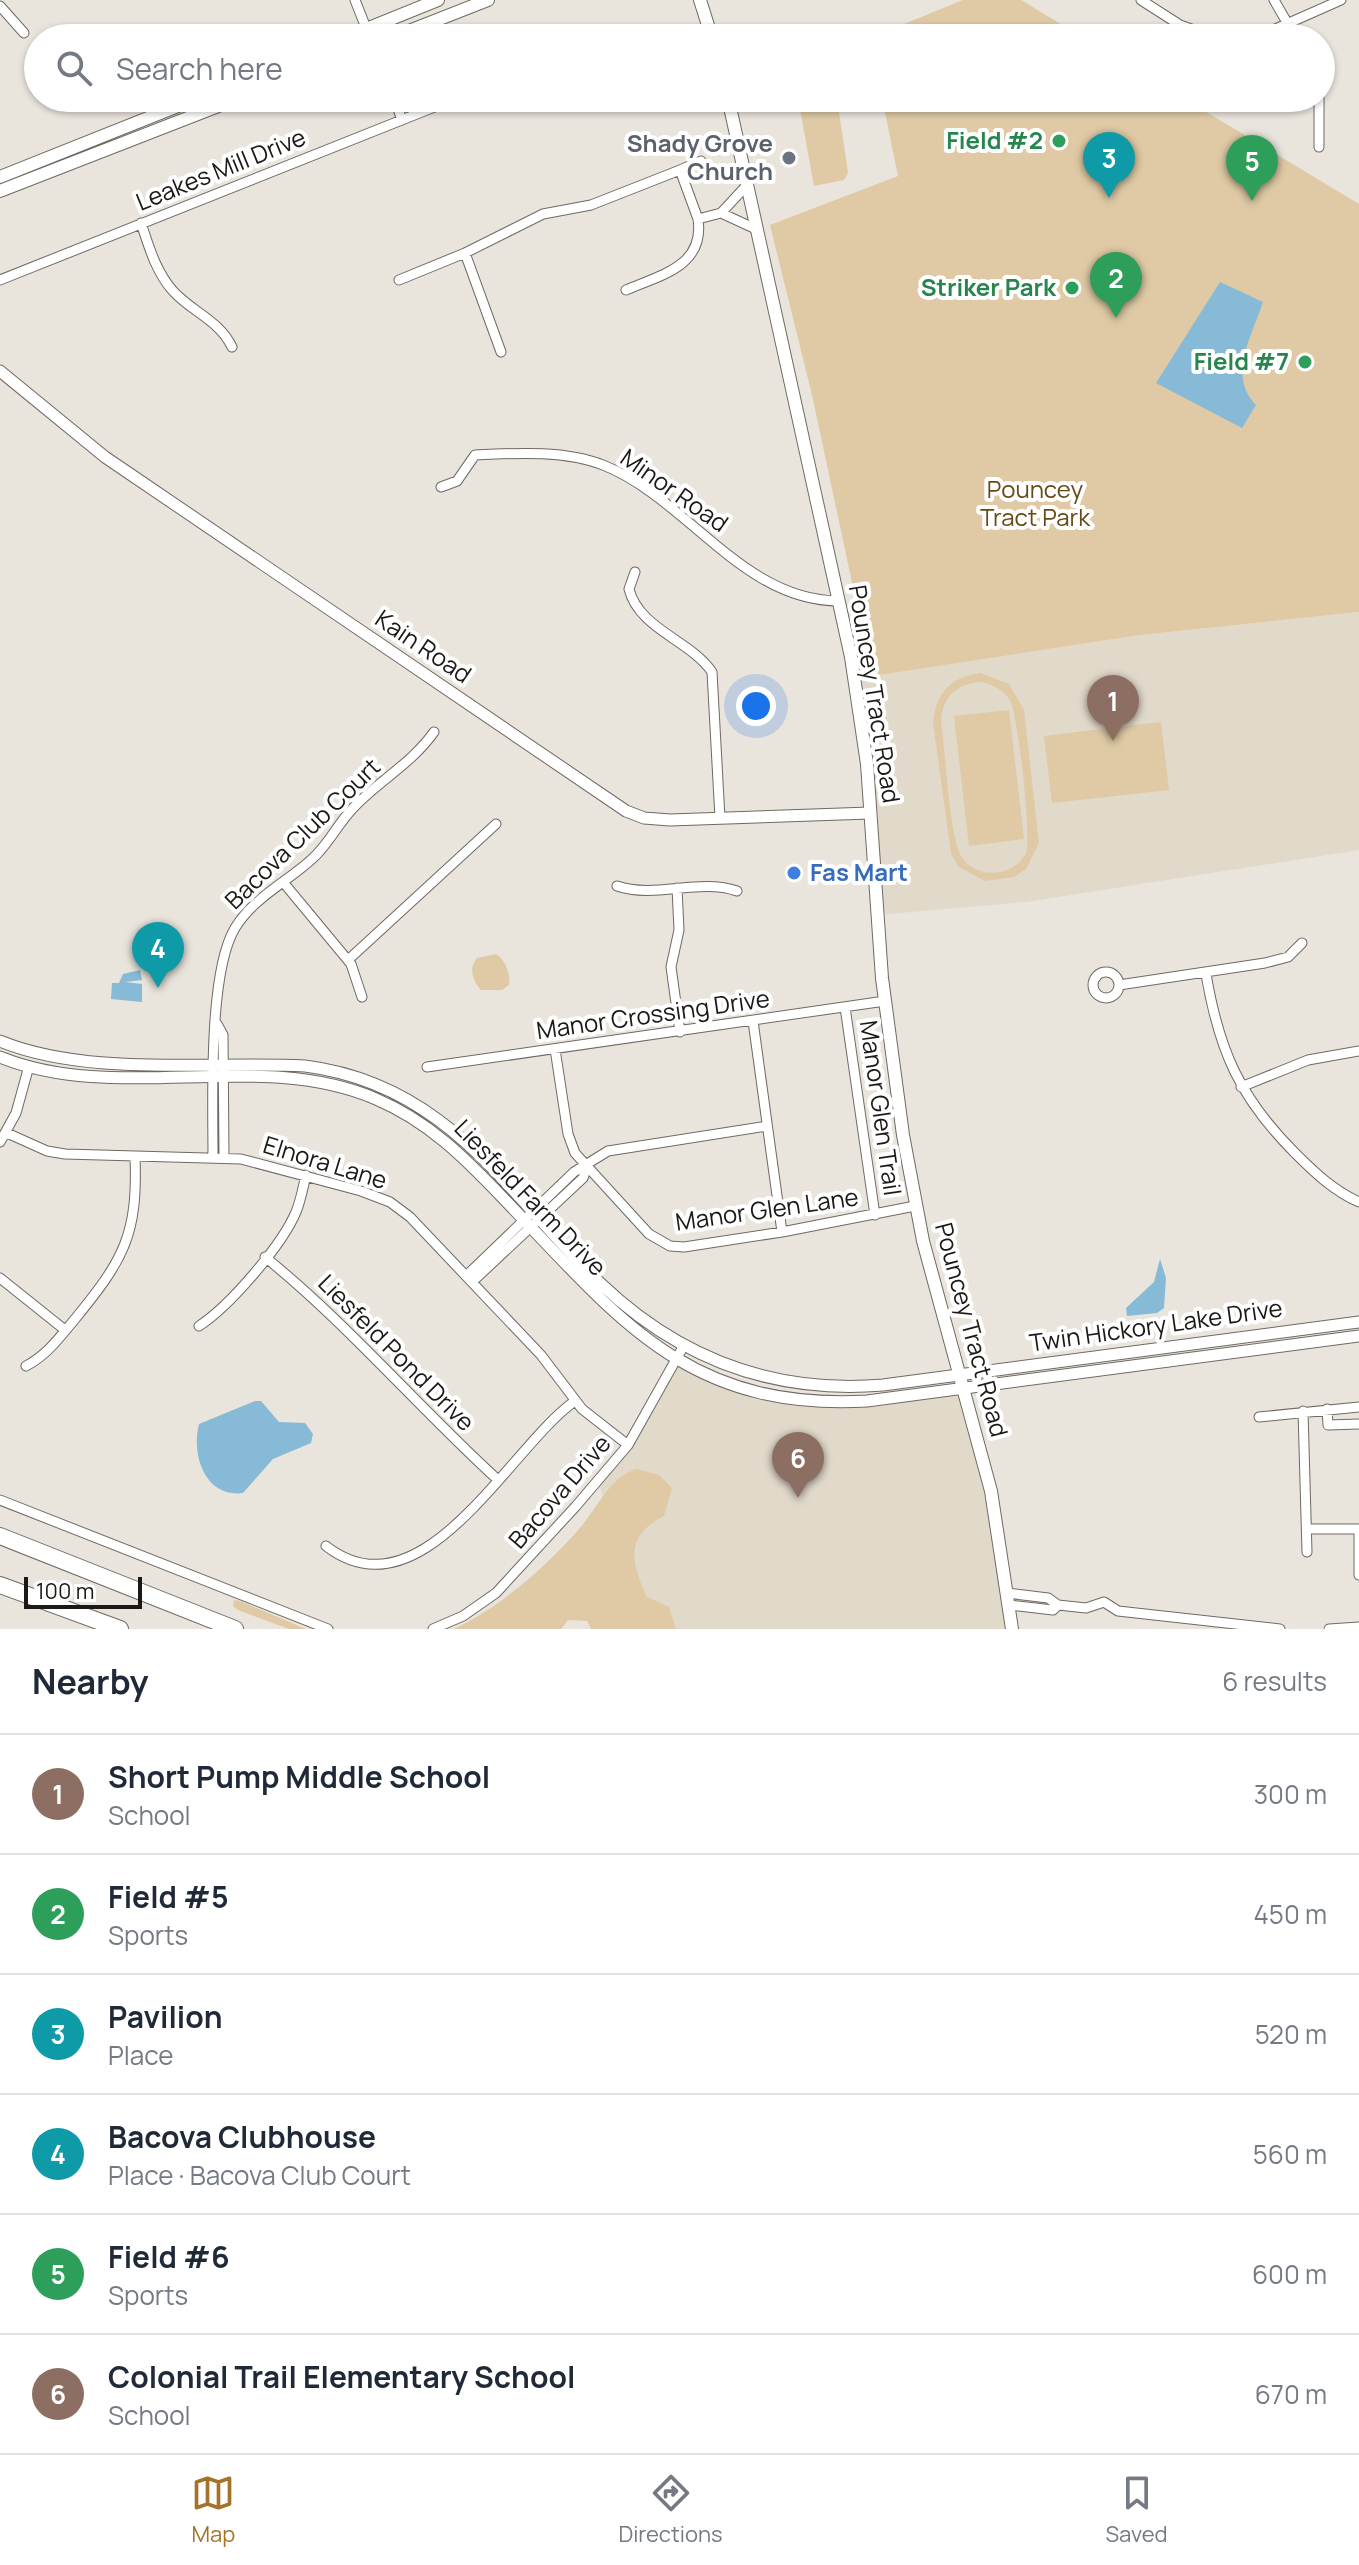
<!DOCTYPE html>
<html lang="en">
<head>
<meta charset="utf-8">
<style>
	:root { --surface:#fff; --page:#f2f2f3; --text:#1f2937; --muted:#747a83; --line:#e0e1e3; --accent:#a57229 }
	body { margin:0; font-family:Manrope,sans-serif; background:var(--page); color:var(--text) }
	.scale { position:absolute; left:24px; bottom:20px; width:118px; box-sizing:border-box; padding-left:8px; border:4px solid #1a1916; border-top:0; font-size:22px; line-height:28px; white-space:nowrap; color:#1a1916; -webkit-text-stroke:6px #fff; paint-order:stroke }
	.you { position:absolute; left:756px; top:706px; width:28px; height:28px; margin:-20px; border:6px solid #fff; border-radius:50%; background:#1a73e8; box-shadow:0 0 0 12px #1a73e833 }
	.badge { display:grid; place-items:center; width:52px; height:52px; border-radius:50%; background:var(--accent); color:#fff; font-size:26px; font-weight:700 }
	.pin { position:absolute; translate:-50% -66px; filter:drop-shadow(0 2px 4px #0008) }
	.pin::after { content:''; position:absolute; top:42px; width:28px; height:24px; background:inherit; clip-path:polygon(0 0,100% 0,50% 100%) }
	.list { margin:0; padding:0; list-style:none }
	h2 { display:flex; justify-content:space-between; align-items:center; height:104px; margin:0; padding:0 32px; font-size:34px }
	h2 small { font-size:26px; font-weight:400; color:var(--muted) }
	.list li { display:grid; grid-template-columns:52px 1fr auto; gap:24px; align-items:center; box-sizing:border-box; height:120px; padding:0 32px; border-top:2px solid var(--line) }
	.list b { display:block; font-size:30px; white-space:nowrap }
	.list p { margin:0; font-size:26px; white-space:nowrap; color:var(--muted) }
	.list em { font-size:26px; font-style:normal; color:var(--muted) }
	.icon { flex:none; width:44px; height:44px; fill:none; stroke:currentColor; stroke-width:2; stroke-linecap:round; stroke-linejoin:round }
	.map { position:relative; flex:none; width:1359px; height:1629px; overflow:hidden }
	.search { position:absolute; background:var(--surface); box-shadow:0 2px 6px #0004; left:24px; right:24px; top:24px; height:88px; display:flex; align-items:center; gap:20px; box-sizing:border-box; padding:0 28px; border-radius:44px; color:var(--muted); font-size:30px }
	.sheet { height:824px; background:var(--surface) }
	nav { display:flex; justify-content:space-around; align-items:center; box-sizing:border-box; height:112px; border-top:2px solid var(--line); background:var(--surface); font-size:22px; color:var(--muted) }
	nav a { display:grid; justify-items:center; gap:4px }
	nav .on { color:var(--accent) }
	.map>svg:first-child { display:block }
</style>
</head>
<body>
<div class="map">
<svg width="1359" height="1629" viewBox="0 0 1359 1629">
	<rect width="100%" height="100%" fill="#e9e4dc"/>
	<!-- built -->
	<path fill="#e1d9ca" d="M 1359,612 L 1359,850 L 1026,902 L 877,915 L 858,678 L 1140,635 Z
		M 677,1359 L 715,1377 L 827,1402 L 964,1388 L 975,1430 L 1009,1629 L 672,1629 L 660,1621 L 619,1543 L 598,1481 Z"/>
	<!-- green -->
	<path fill="#dfcaa5" fill-rule="evenodd" d="M 963,0 L 1021,0 L 1084,38 L 870,38 Z
		M 798,98 L 837,98 L 848,173 L 844,180 L 814,186 Z
		M 882,98 L 1183,98 L 1359,204 L 1359,612 L 1140,635 L 872,676 L 812,395 L 770,225 L 898,176 Z
		M 980,673 L 1009,684 L 1024,710 L 1039,843 L 1026,869 L 1014,877 L 985,881 L 959,867 L 951,854 L 933,722 C 936,693 951,677 980,673 ZM 980,682 C 992,684 1003,689 1010,700 C 1018,714 1032,841 1026,853 C 1012,880 968,880 958,849 C 948,817 946,757 941,721 C 943,697 956,684 980,682 Z
		M 1009,710 L 1024,839 L 969,846 L 954,716 Z
		M 1161,722 L 1169,790 L 1052,803 L 1044,736 Z
		M 496,954 C 505,959 511,975 509,985 L 502,990 L 481,990 C 473,981 468,968 477,958 Z
		M 637,1469 L 659,1475 L 672,1488 L 664,1516 C 624,1536 631,1563 647,1597 L 669,1607 L 676,1629 L 591,1629 L 587,1621 L 568,1620 L 561,1629 L 454,1629 C 499,1608 546,1567 579,1529 C 596,1510 611,1475 637,1469 Z
		M 234,1600 L 240,1601 L 306,1629 L 289,1629 L 238,1610 L 233,1606 Z"/>
	<!-- water -->
	<path fill="#87bad6" d="M 1220,282 L 1263,302 C 1252,336 1227,376 1256,405 L 1242,428 L 1156,383 Z
		M 140,970 L 142,980 L 125,982 L 142,984 L 142,1002 L 111,999 L 112,983 L 119,983 L 123,974 Z
		M 1160,1259 L 1166,1278 L 1164,1308 L 1157,1313 L 1127,1316 L 1126,1308 L 1154,1282 Z
		M 255,1401 L 261,1401 L 279,1422 L 305,1423 L 313,1434 L 311,1443 L 273,1459 L 243,1493 C 205,1498 191,1455 199,1424 Z"/>
	<g fill="none" stroke-linecap="round" stroke-linejoin="round">
		<defs>
			<path id="minor" d="M 355,0 L 370,38
				M 1141,0 L 1180,25 L 1216,38
				M 1274,0 L 1296,38
				M 0,6 L 24,33
				M 1255,38 L 1341,0
				M 394,98 L 402,120
				M 1319,98 L 1319,147
				M 680,170 L 701,161
				M 721,213 L 758,230
				M 141,223 C 149,247 156,272 173,291 C 192,312 219,320 232,347
				M 0,280 L 457,98
				M 399,280 L 465,253
				M 626,290 C 661,275 705,266 698,219
				M 501,352 L 465,253 L 543,214 L 591,205 L 680,170 L 698,219 L 721,213 L 748,184
				M 441,487 L 457,481 L 475,455 C 516,453 565,450 603,465 C 687,498 742,601 839,601
				M 635,572 L 629,589 C 639,629 690,640 712,672 L 720,818
				M 283,882 L 351,964 L 362,997
				M 617,886 C 655,899 699,878 737,891
				M 677,888 L 679,930 L 671,967 L 680,1032
				M 348,960 L 496,824
				M1093 985a13 13 0 1 1 26 0a13 13 0 1 1-26 0Z
				M 1206,974 C 1219,1051 1240,1098 1295,1153 C 1315,1173 1334,1191 1359,1202
				M 1119,985 L 1265,963 L 1288,957 L 1302,943
				M 845,1007 L 875,1215
				M 753,1021 L 782,1232
				M 217,1024 L 223,1035 L 224,1157
				M 555,1049 L 568,1134 L 575,1153 L 649,1234 L 670,1246 L 684,1247 L 782,1232 L 915,1206
				M 427,1067 L 885,1001
				M 1241,1087 L 1308,1060 L 1359,1051
				M 7,1133 L 47,1151 L 65,1154 L 241,1159 L 361,1191 L 390,1202 L 410,1217 L 541,1355 L 582,1409 L 628,1445
				M 0,1142 L 16,1113 L 29,1066
				M 213,1157 C 213,1102 208,973 235,928 C 253,898 287,882 312,859 C 329,844 338,823 354,807 C 380,780 412,763 434,732
				M 265,1257 C 349,1325 418,1407 498,1480
				M 466,1276 L 574,1172 L 608,1151 L 767,1126
				M 0,1278 L 65,1330
				M 472,1282 L 583,1178 L 587,1167
				M 199,1326 C 230,1306 282,1245 296,1212 C 301,1200 303,1187 306,1175
				M 26,1366 C 47,1355 60,1337 75,1319 C 124,1259 138,1235 135,1156
				M 1327,1409 L 1328,1425 L 1359,1424
				M 1303,1411 L 1307,1552
				M 1259,1417 L 1359,1407
				M 0,1500 L 328,1629
				M 1307,1529 L 1359,1529
				M 1359,1529 L 1359,1575
				M 326,1546 C 423,1621 511,1445 575,1401
				M 1007,1593 L 1048,1598 L 1058,1605 L 1053,1610 L 1009,1605
				M 1058,1605 L 1086,1608 L 1104,1602 L 1118,1611 L 1280,1629
				M 433,1629 L 463,1616 L 496,1593 L 576,1506 L 628,1445 L 683,1347
				M 1329,1629 L 1359,1627"/>
			<path id="tertiary" d="M 0,371 L 105,457 L 626,811 L 644,818 L 670,820 L 870,813
				M 0,1041 C 88,1077 210,1061 305,1066 C 448,1084 507,1193 601,1284 C 680,1359 774,1394 883,1385 L 1359,1322
				M 0,1057 C 119,1105 258,1048 376,1099 C 428,1121 465,1158 503,1198 C 617,1316 685,1411 867,1401 L 1359,1336"/>
			<path id="secondary" d="M 700,0 L 712,38
				M 344,38 L 438,0
				M 391,38 L 488,0
				M 728,98 L 851,657 L 867,764 L 882,978 L 903,1135 L 923,1241 L 991,1491 L 1012,1629
				M 0,177 L 198,98
				M 0,191 L 239,98"/>
			<path id="motorway" d="M 0,1536 L 235,1629
				M 0,1585 L 120,1629"/>
		</defs>
		<!-- minor casing -->
		<use href="#minor" stroke="#6e6a63" stroke-width="11"/>
		<!-- tertiary casing -->
		<use href="#tertiary" stroke="#6e6a63" stroke-width="13"/>
		<!-- secondary casing -->
		<use href="#secondary" stroke="#6e6a63" stroke-width="14"/>
		<!-- motorway casing -->
		<use href="#motorway" stroke="#6e6a63" stroke-width="18"/>
		<!-- minor -->
		<use href="#minor" stroke="#fff" stroke-width="9"/>
		<!-- tertiary -->
		<use href="#tertiary" stroke="#fff" stroke-width="11"/>
		<!-- secondary -->
		<use href="#secondary" stroke="#fff" stroke-width="12"/>
		<!-- motorway -->
		<use href="#motorway" stroke="#fff" stroke-width="16"/>
	</g>
	<!-- markers -->
	<g fill="#2e9e5b" stroke="#fff" stroke-width="3">
		<circle cx="1059" cy="141" r="8"/>
		<circle cx="1072" cy="288" r="8"/>
		<circle cx="1305" cy="362" r="8"/>
	</g>
	<circle fill="#6b7280" stroke="#fff" stroke-width="3" cx="789" cy="158" r="8"/>
	<circle fill="#3f7fe0" stroke="#fff" stroke-width="3" cx="794" cy="873" r="8"/>
	<g text-anchor="middle" stroke-width="8" stroke-linejoin="round" paint-order="stroke">
		<!-- leisure labels -->
		<g font-size="24" font-weight="bold" fill="#27864d" stroke="#fff" text-anchor="end">
			<text x="1043" y="149">Field #2</text>
			<text x="1056" y="296">Striker Park</text>
			<text x="1289" y="370">Field #7</text>
		</g>
		<!-- worship labels -->
		<g font-size="24" font-weight="bold" fill="#5b616d" stroke="#fff" text-anchor="end">
			<text x="773" y="152">Shady Grove<tspan x="773" dy="28">Church</tspan></text>
		</g>
		<!-- street labels -->
		<g font-size="24" fill="#1a1916" stroke="#fff">
			<text transform="translate(221 170) rotate(-22)" y="8">Leakes Mill Drive</text>
			<text transform="translate(674 491) rotate(35)" y="8">Minor Road</text>
			<text transform="translate(423 647) rotate(34)" y="8">Kain Road</text>
			<text transform="translate(874 694) rotate(81)" y="8">Pouncey Tract Road</text>
			<text transform="translate(303 834) rotate(-44)" y="8">Bacova Club Court</text>
			<text transform="translate(653 1015) rotate(-8)" y="8">Manor Crossing Drive</text>
			<text transform="translate(880 1108) rotate(82)" y="8">Manor Glen Trail</text>
			<text transform="translate(325 1163) rotate(17)" y="8">Elnora Lane</text>
			<text transform="translate(530 1198) rotate(46)" y="8">Liesfeld Farm Drive</text>
			<text transform="translate(767 1210) rotate(-8)" y="8">Manor Glen Lane</text>
			<text transform="translate(1156 1326) rotate(-8)" y="8">Twin Hickory Lake Drive</text>
			<text transform="translate(971 1330) rotate(75)" y="8">Pouncey Tract Road</text>
			<text transform="translate(396 1353) rotate(45)" y="8">Liesfeld Pond Drive</text>
			<text transform="translate(560 1492) rotate(-49)" y="8">Bacova Drive</text>
		</g>
		<!-- park labels -->
		<g font-size="24" fill="#664b16" stroke="#fff">
			<text x="1035" y="498">Pouncey<tspan x="1035" dy="28">Tract Park</tspan></text>
		</g>
		<!-- shop labels -->
		<g font-size="24" font-weight="bold" fill="#366cbe" stroke="#fff" text-anchor="start">
			<text x="810" y="881">Fas Mart</text>
		</g>
	</g>
</svg>
<div class="scale">100 m</div>
<div class="you"></div>
<div class="pin badge" style="left:1113px;top:741px;background:#8d6e63">1</div>
<div class="pin badge" style="left:1116px;top:318px;background:#2e9e5b">2</div>
<div class="pin badge" style="left:1109px;top:198px;background:#0f9aa8">3</div>
<div class="pin badge" style="left:158px;top:988px;background:#0f9aa8">4</div>
<div class="pin badge" style="left:1252px;top:201px;background:#2e9e5b">5</div>
<div class="pin badge" style="left:798px;top:1498px;background:#8d6e63">6</div>
<div class="search"><svg class="icon" aria-label="search" viewBox="0 0 24 24"><circle cx="10" cy="10" r="6"/><path d="M15 15l6 6"/></svg>Search here</div>
</div>
<section class="sheet">
<h2>Nearby<small>6 results</small></h2>
<ul class="list">
<li><span class="badge" style="background:#8d6e63">1</span><div><b>Short Pump Middle School</b><p>School</p></div><em>300 m</em></li>
<li><span class="badge" style="background:#2e9e5b">2</span><div><b>Field #5</b><p>Sports</p></div><em>450 m</em></li>
<li><span class="badge" style="background:#0f9aa8">3</span><div><b>Pavilion</b><p>Place</p></div><em>520 m</em></li>
<li><span class="badge" style="background:#0f9aa8">4</span><div><b>Bacova Clubhouse</b><p>Place · Bacova Club Court</p></div><em>560 m</em></li>
<li><span class="badge" style="background:#2e9e5b">5</span><div><b>Field #6</b><p>Sports</p></div><em>600 m</em></li>
<li><span class="badge" style="background:#8d6e63">6</span><div><b>Colonial Trail Elementary School</b><p>School</p></div><em>670 m</em></li>
</ul>
</section>
<nav>
<a class="on"><svg class="icon" aria-label="map" viewBox="0 0 24 24"><path d="M3 6l6-2 6 2 6-2v14l-6 2-6-2-6 2zM9 4v14M15 6v14"/></svg>Map</a>
<a><svg class="icon" aria-label="directions" viewBox="0 0 24 24"><path d="M12 3l9 9-9 9-9-9zM9 14v-3h6M13 9l2 2-2 2"/></svg>Directions</a>
<a><svg class="icon" aria-label="saved" viewBox="0 0 24 24"><path d="M7 4h10v16l-5-4-5 4z"/></svg>Saved</a>
</nav>
</body>
</html>
